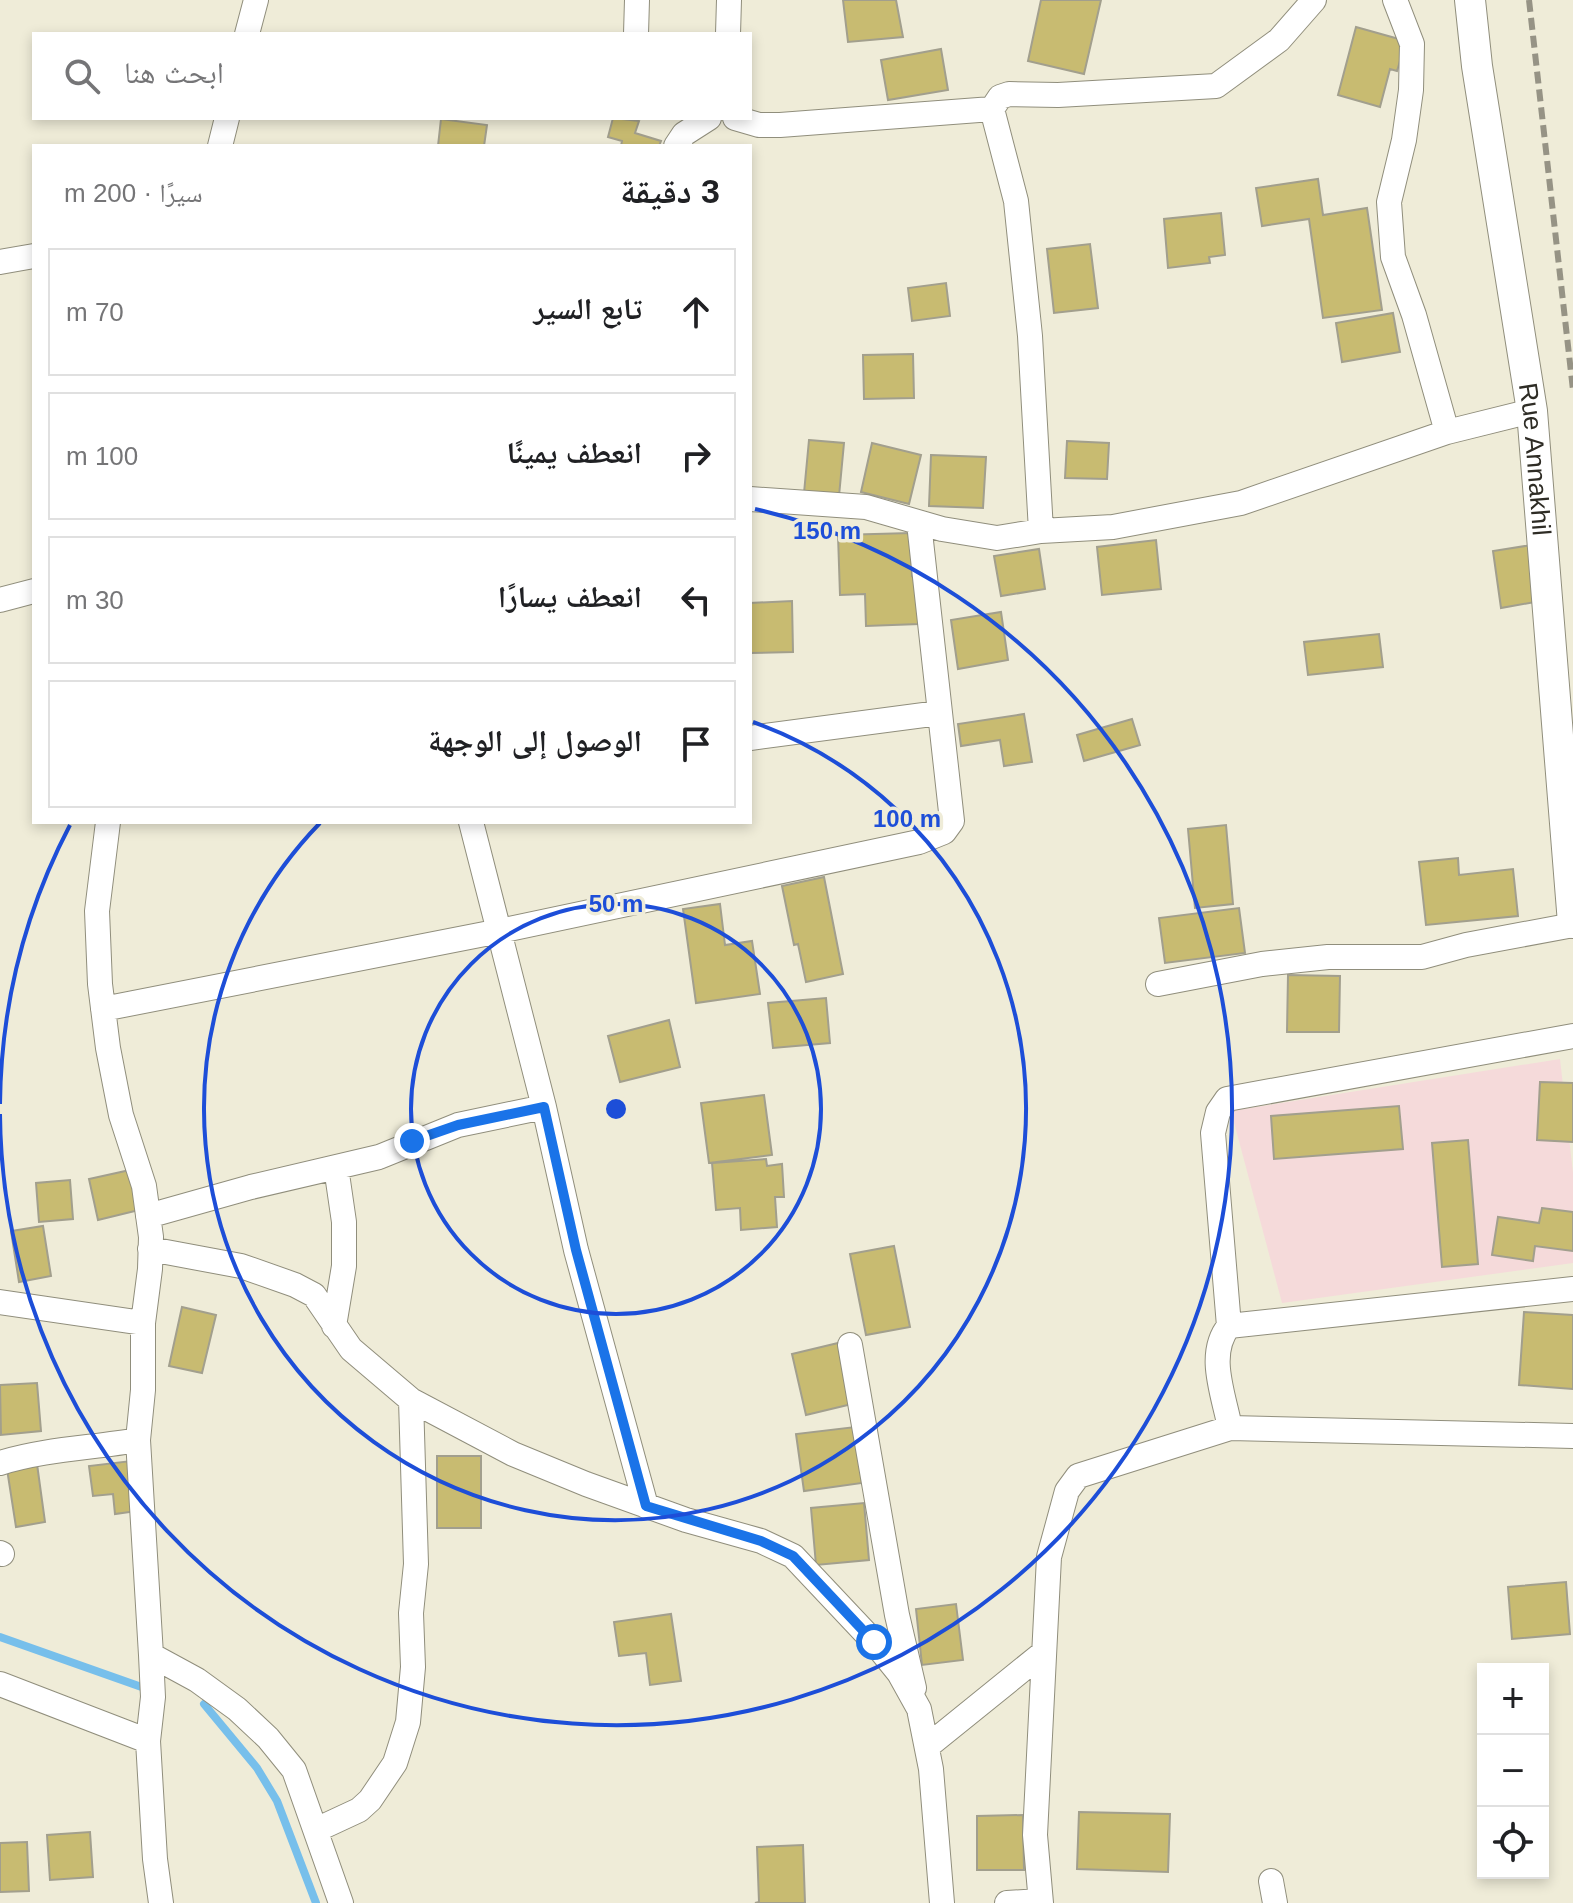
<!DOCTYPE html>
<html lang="ar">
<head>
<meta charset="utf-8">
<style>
	:root { --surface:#fff; --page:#f6f6f6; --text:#202124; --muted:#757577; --line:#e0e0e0 }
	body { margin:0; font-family:Helvetica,"Noto Naskh Arabic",sans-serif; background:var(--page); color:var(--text); direction:rtl }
	.controls { position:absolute; right:24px; bottom:24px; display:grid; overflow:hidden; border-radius:0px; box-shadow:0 4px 12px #0003 }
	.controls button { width:72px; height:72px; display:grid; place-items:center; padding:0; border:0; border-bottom:2px solid var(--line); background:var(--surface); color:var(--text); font:40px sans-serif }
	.stop { position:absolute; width:24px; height:24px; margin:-18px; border:6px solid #1a73e8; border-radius:50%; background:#fff }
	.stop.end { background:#1a73e8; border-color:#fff; box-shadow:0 2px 8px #0008 }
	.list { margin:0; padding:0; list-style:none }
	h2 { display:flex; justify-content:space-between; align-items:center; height:104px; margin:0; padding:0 32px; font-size:34px }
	h2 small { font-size:26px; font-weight:400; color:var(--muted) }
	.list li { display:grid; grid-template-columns:52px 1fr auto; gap:24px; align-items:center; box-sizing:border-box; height:128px; margin:0 16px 16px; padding:0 16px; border:2px solid var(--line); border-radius:0px }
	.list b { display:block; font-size:30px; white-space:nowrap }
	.list em { font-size:26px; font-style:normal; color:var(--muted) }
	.icon { flex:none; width:44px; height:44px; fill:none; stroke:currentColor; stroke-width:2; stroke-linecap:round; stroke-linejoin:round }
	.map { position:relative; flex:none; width:1573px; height:1903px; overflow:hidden; direction:ltr }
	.search { position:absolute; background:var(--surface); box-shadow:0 4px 12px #0003; left:32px; top:32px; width:720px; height:88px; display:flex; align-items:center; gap:20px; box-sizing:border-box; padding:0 28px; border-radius:0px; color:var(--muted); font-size:30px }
	.panel { position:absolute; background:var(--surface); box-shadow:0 4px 12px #0003; left:32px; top:144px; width:720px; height:680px; border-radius:0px; direction:rtl }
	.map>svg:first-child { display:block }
</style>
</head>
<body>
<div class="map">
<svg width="1573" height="1903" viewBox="0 0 1573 1903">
	<rect width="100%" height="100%" fill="#efecd8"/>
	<!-- education -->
	<path fill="#f5dada" d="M 1560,1059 L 1573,1173 L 1573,1263 L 1282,1303 L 1231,1111 Z"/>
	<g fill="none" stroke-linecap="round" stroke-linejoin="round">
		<!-- stream -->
		<path stroke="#77bfeb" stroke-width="8" d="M 0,1637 L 150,1690
			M 204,1704 L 257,1768 L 277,1801 L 316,1903"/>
	</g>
	<!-- building -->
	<path fill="#c8bb71" stroke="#a29f8d" stroke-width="2" d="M 843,0 L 896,0 L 903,37 L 848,42 Z
		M 1041,0 L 1101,0 L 1084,74 L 1028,61 Z
		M 1356,27 L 1406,41 L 1397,71 L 1390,69 L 1380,107 L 1338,95 Z
		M 941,49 L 948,90 L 888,100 L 881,60 Z
		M 613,118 L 639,121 L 635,133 L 661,141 L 659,146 L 621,146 L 622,141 L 608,137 Z
		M 441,119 L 487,125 L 484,146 L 438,146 Z
		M 1318,179 L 1323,215 L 1367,208 L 1382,310 L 1323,318 L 1309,219 L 1262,226 L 1256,188 Z
		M 1221,213 L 1225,255 L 1209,257 L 1210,263 L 1168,268 L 1164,219 Z
		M 1090,244 L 1098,308 L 1054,313 L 1047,249 Z
		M 946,283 L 950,316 L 912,321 L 908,288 Z
		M 1393,313 L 1400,352 L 1342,362 L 1336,323 Z
		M 913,354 L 914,398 L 864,399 L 863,355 Z
		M 809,440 L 844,443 L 839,496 L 804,493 Z
		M 1067,441 L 1109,443 L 1107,479 L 1065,478 Z
		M 872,443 L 921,455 L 909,504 L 861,492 Z
		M 931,455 L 986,457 L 983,508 L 929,506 Z
		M 911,533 L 912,576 L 918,575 L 919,624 L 866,626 L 865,594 L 840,595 L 838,535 Z
		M 1156,540 L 1161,589 L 1102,595 L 1097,547 Z
		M 1538,544 L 1546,600 L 1501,608 L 1493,551 Z
		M 1039,549 L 1045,589 L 1001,596 L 994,556 Z
		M 792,601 L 793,652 L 750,653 L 750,603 Z
		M 1001,612 L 1008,660 L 958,669 L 951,620 Z
		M 1379,634 L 1383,667 L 1308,675 L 1304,642 Z
		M 1024,714 L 1032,762 L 1004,766 L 1000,740 L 961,746 L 958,724 Z
		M 1132,719 L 1140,745 L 1084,761 L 1077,735 Z
		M 1226,825 L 1233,904 L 1195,908 L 1188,829 Z
		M 1458,858 L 1459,875 L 1513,869 L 1518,916 L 1426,925 L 1419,862 Z
		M 824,877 L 843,974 L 806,982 L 798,944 L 794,945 L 782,886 Z
		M 720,904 L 725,945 L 752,941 L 760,994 L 696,1003 L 683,909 Z
		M 1239,908 L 1245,953 L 1165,963 L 1159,918 Z
		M 1288,975 L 1340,976 L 1339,1032 L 1287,1032 Z
		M 826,998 L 830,1043 L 773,1048 L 768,1003 Z
		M 669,1020 L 680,1067 L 620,1082 L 608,1036 Z
		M 1540,1082 L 1573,1083 L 1573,1142 L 1537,1140 Z
		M 764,1095 L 772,1155 L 709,1163 L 701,1103 Z
		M 1399,1106 L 1403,1149 L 1274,1159 L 1271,1116 Z
		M 1468,1140 L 1478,1264 L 1442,1267 L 1432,1143 Z
		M 766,1159 L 767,1166 L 782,1164 L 784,1197 L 775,1197 L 777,1227 L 741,1230 L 740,1208 L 716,1210 L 712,1163 Z
		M 130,1170 L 139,1210 L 98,1220 L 89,1179 Z
		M 70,1180 L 73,1219 L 39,1222 L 36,1183 Z
		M 1542,1208 L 1573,1212 L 1573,1251 L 1535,1246 L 1533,1261 L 1492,1255 L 1498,1217 L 1539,1223 Z
		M 43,1226 L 51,1276 L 19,1282 L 11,1231 Z
		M 894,1246 L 910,1327 L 866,1335 L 850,1254 Z
		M 182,1307 L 216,1315 L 202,1373 L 169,1366 Z
		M 1524,1312 L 1573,1315 L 1573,1389 L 1519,1385 Z
		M 838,1343 L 852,1404 L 806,1415 L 792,1354 Z
		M 37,1383 L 41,1431 L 1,1435 L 0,1385 Z
		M 855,1427 L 862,1483 L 804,1491 L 796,1434 Z
		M 437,1456 L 481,1456 L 481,1528 L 437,1528 Z
		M 131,1461 L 137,1511 L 115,1514 L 113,1494 L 93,1496 L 89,1466 Z
		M 37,1464 L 45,1522 L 16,1527 L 7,1469 Z
		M 864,1503 L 869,1560 L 816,1565 L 811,1508 Z
		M 1566,1582 L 1570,1634 L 1512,1639 L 1508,1587 Z
		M 956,1604 L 963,1660 L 922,1665 L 916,1609 Z
		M 671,1614 L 681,1681 L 650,1685 L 646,1653 L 619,1656 L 614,1622 Z
		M 1079,1812 L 1170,1814 L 1168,1872 L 1077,1869 Z
		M 1023,1815 L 1024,1870 L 977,1870 L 977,1816 Z
		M 90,1832 L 93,1877 L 50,1880 L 47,1835 Z
		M 27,1842 L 29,1891 L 0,1892 L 0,1843 Z
		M 803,1845 L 805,1903 L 755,1903 L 759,1902 L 757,1847 Z"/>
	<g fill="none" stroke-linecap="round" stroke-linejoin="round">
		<defs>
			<path id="minor" d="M 1395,0 L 1412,44 L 1411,90 L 1404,140 L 1389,202 L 1393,257 L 1414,315 L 1447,432
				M 247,34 L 256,0
				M 636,34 L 637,0
				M 728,34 L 729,0
				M 735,118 L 759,125 L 780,125 L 992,109
				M 220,146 L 227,118
				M 676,146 L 684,134 L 709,118
				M 0,262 L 34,256
				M 750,499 L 866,507 L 942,529 L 997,538 L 1041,531 L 1113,527 L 1241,503 L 1447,432 L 1532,411
				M 1041,531 L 1030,336 L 1016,201 L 992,109 L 1000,97 L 1009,94 L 1058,95 L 1216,86 L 1279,40 L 1314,0
				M 0,600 L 34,591
				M 750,738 L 939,713
				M 108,822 L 97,911 L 100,984 L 108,1048 L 121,1115 L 144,1186 L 151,1237 L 150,1269 L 143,1323 L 143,1390 L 138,1440 L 151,1655 L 153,1697 L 148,1741 L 155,1859 L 161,1903
				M 471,822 L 544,1107 L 576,1250 L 646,1506
				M 1158,984 L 1262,964 L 1328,957 L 1422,957 L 1466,945 L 1573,925
				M 103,1009 L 500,931 L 919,842 L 944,832 L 952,821 L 919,523
				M 148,1216 L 251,1187 L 379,1157 L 458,1125 L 544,1107
				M 150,1249 L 241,1266 L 295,1285 L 314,1295 L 351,1349 L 411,1400 L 513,1454 L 586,1484 L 686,1520 L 761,1541 L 793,1556 L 874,1642 L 899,1673 L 919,1709 L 931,1769 L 942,1903
				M 0,1302 L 143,1323
				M 334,1326 L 344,1266 L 344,1222 L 336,1167
				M 1229,1326 L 1213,1133 L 1218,1112 L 1227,1099 L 1573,1036
				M 850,1345 L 897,1615 L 914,1688
				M 1230,1428 C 1224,1395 1206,1354 1229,1326 L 1573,1289
				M 0,1463 C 45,1449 92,1448 138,1440
				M 0,1553 L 2,1554
				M 151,1655 L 197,1680 L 237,1709 L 268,1738 L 294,1770 L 341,1903
				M 0,1684 L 148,1741
				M 928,1746 L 1043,1653
				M 316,1830 L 359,1810 L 370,1800 L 395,1763 L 408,1722 L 413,1667 L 411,1613 L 416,1564 L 411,1400
				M 1271,1881 L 1275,1903
				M 1007,1903 L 1040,1901
				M 1041,1903 L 1035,1835 L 1049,1557 L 1067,1491 L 1078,1476 L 1230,1428 L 1573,1436"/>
			<g id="tertiary">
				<path id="s1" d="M 1470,0 L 1477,66 L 1532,411 L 1573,923"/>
			</g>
		</defs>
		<!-- minor casing -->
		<use href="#minor" stroke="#908e7c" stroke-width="26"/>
		<!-- tertiary casing -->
		<use href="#tertiary" stroke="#908e7c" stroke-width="32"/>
		<!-- minor -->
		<use href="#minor" stroke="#fff" stroke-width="24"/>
		<!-- tertiary -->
		<use href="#tertiary" stroke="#fff" stroke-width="30"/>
		<!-- rail -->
		<path stroke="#969385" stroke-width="6" stroke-dasharray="12 6" stroke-linecap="butt" d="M 1529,0 L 1573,390"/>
	</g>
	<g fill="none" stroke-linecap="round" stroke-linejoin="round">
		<!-- route -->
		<path stroke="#1a73e8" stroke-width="10" d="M 412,1141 L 458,1125 L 544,1107 L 576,1250 L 646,1506 L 761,1541 L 793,1556 L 874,1642"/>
	</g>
	<!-- distance rings -->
	<g fill="none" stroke="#1d4ed8" stroke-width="4">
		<circle cx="616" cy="1109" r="205"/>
		<path d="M753 722A411 411 0 1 1 320 823"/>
		<path d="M0 1104A616 616 0 0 1 70 825M755 509A616 616 0 1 1 0 1114"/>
	</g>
	<g text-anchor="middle" stroke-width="7" stroke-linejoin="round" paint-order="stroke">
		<!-- street labels -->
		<g font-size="26" fill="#2e2c25" stroke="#efecd8">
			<text dy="9" stroke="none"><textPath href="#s1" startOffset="464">Rue Annakhil</textPath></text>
		</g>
	</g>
	<circle cx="616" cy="1109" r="12" fill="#1d4ed8" stroke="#efecd8" stroke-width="4"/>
	<g font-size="24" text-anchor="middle" font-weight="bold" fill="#1d4ed8" stroke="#efecd8" stroke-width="7" stroke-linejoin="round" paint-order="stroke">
		<text x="827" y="539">150 m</text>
		<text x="907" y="827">100 m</text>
		<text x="616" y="912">50 m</text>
	</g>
</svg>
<div class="controls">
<button>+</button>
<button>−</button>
<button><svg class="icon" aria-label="locate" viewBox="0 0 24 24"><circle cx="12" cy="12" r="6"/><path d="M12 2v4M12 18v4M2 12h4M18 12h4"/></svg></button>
</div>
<div class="stop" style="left:874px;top:1642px"></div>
<div class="stop end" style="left:412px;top:1141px"></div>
<div class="search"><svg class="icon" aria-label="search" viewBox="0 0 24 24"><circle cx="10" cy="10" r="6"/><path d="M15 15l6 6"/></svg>ابحث هنا</div>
<section class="panel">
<h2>3 دقيقة<small>سيرًا · 200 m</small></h2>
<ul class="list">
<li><svg class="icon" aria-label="ahead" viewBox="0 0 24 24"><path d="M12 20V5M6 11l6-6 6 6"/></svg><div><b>تابع السير</b></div><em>70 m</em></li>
<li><svg class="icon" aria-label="right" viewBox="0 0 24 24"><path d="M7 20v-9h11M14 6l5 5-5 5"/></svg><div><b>انعطف يمينًا</b></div><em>100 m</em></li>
<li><svg class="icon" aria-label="left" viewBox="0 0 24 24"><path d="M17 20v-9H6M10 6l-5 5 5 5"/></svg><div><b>انعطف يسارًا</b></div><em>30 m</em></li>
<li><svg class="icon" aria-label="arrive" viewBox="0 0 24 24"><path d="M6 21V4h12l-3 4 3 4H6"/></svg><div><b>الوصول إلى الوجهة</b></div></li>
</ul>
</section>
</div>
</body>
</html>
